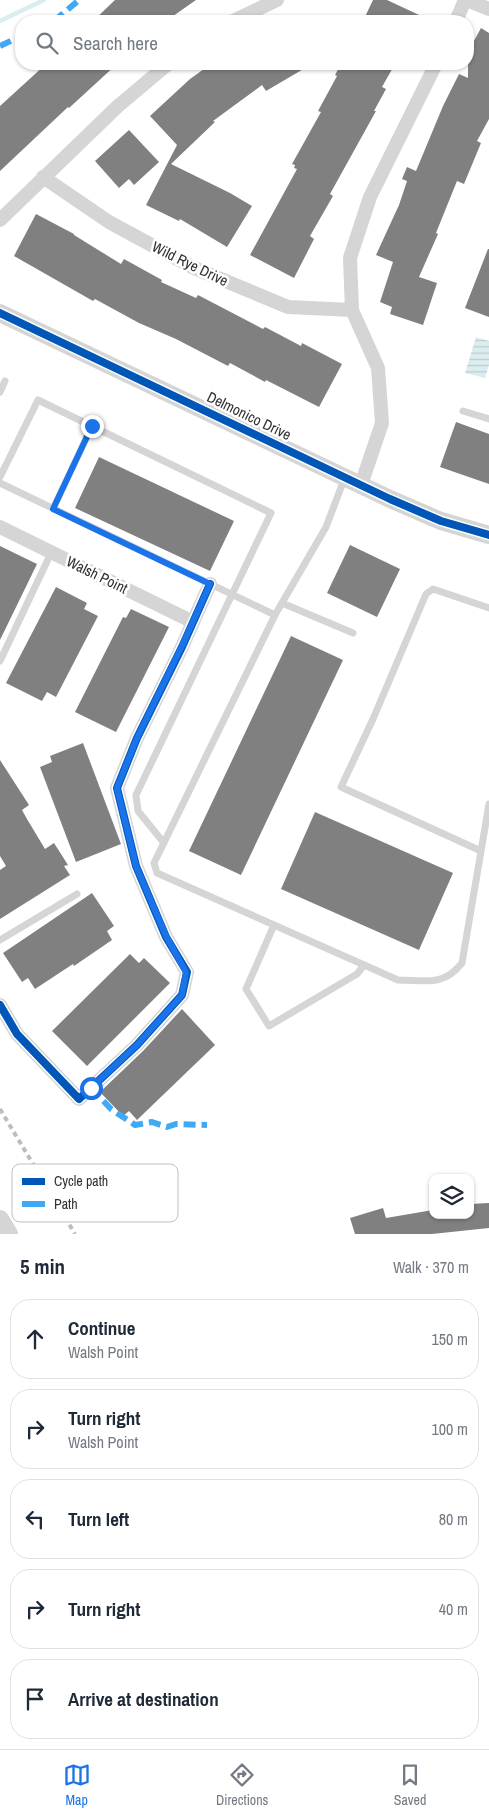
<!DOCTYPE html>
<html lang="en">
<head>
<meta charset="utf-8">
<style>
	:root { --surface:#fff; --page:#f2f2f3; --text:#1f2937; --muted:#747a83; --line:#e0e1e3; --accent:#1a73e8 }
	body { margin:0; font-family:"Archivo Narrow",sans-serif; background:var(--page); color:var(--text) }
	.controls { position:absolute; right:15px; bottom:15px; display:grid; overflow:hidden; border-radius:10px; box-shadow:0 1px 4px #0004 }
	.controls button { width:45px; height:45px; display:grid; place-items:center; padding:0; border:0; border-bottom:1px solid var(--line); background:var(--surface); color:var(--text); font:25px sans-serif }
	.stop { position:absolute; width:15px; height:15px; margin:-11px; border:4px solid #1a73e8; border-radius:50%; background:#fff }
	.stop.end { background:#1a73e8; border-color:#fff; box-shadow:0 1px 5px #0008 }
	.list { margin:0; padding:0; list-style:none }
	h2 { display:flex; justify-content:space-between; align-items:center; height:65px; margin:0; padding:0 20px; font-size:21px }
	h2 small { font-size:16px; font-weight:400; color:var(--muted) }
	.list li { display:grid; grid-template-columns:32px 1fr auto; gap:15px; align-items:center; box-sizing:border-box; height:80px; margin:0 10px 10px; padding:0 10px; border:1px solid var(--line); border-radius:20px }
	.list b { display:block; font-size:19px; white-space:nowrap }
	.list p { margin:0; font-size:16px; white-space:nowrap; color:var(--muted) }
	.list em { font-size:16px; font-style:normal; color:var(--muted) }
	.icon { flex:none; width:28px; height:28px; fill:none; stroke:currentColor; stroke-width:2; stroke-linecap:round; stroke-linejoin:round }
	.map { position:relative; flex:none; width:489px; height:1234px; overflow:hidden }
	.search { position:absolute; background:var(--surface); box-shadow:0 1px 4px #0004; left:15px; right:15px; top:15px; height:55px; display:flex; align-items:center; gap:12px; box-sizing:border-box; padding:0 18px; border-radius:20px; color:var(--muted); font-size:19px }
	.sheet { height:515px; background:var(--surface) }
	nav { display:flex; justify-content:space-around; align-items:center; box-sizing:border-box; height:70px; border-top:1px solid var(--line); background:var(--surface); font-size:14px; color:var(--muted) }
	nav a { display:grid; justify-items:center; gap:2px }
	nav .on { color:var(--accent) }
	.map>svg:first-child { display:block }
</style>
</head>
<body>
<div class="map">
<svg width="489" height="1234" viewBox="0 0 489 1234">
	<defs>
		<pattern id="water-rules" width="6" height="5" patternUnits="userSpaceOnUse" patternTransform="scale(1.25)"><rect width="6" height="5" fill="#dbedf0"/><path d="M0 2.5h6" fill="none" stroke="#bcccce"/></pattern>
	</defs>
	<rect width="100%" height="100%" fill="#fff"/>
	<!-- water -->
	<path fill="url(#water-rules)" d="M 476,337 L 489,341 L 489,365 L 485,378 L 465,373 Z"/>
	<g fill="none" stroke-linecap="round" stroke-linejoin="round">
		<!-- stream -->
		<path stroke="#dbedf0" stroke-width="4.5" d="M 0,21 L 44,0"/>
	</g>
	<!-- building -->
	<path fill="#808080" d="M 115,0 L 196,0 L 166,21 L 93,21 Z
		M 373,0 L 387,0 L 432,21 L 363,21 Z
		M 481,28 L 489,33 L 489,119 L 477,141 L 481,143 L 464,184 L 457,181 L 436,233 L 438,234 L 419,277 L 437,283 L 423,325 L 390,314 L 392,307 L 380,302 L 393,262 L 376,255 L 399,205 L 407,181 L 402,179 L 407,167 L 416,171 L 443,106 L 459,74 L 468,78 L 468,52 Z
		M 46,64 L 117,64 L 69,108 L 68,107 L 0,171 L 0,106 Z
		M 211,64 L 312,64 L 266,91 L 262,85 L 213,121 L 215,122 L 171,164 L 230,193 L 252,206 L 227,247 L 180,219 L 179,221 L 146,205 L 177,145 L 150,116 L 190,79 Z
		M 341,64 L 395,64 L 382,87 L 386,89 L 374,111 L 376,111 L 330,194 L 333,196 L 310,236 L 314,239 L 294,278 L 250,255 L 297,169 L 294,168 L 295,165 L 292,164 L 321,112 L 318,111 L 337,76 L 335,75 Z
		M 129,130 L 159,162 L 134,185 L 129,179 L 119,188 L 95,161 Z
		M 36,214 L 74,234 L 74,235 L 121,264 L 124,259 L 162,280 L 161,282 L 196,298 L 198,295 L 263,329 L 265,327 L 301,346 L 302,343 L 342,364 L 319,407 L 266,380 L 265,382 L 230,363 L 228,366 L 176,339 L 139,323 L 95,299 L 93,301 L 14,256 Z
		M 488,249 L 489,249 L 489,317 L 465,308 Z
		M 456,422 L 489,434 L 489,484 L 440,467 Z
		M 99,457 L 234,521 L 210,571 L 75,508 Z
		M 350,545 L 400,569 L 377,617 L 327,593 Z
		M 0,546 L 37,564 L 0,640 Z
		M 56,587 L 87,603 L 84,609 L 98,616 L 56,697 L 47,692 L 42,701 L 6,683 Z
		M 131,609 L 169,627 L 116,732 L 75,712 L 123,617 L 126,618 Z
		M 291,636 L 343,660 L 241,875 L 189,851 Z
		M 83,743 L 121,844 L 76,862 L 40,767 L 52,762 L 50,756 Z
		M 0,760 L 29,805 L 22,810 L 27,819 L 45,849 L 54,843 L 68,865 L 64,866 L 70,875 L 0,919 L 0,870 L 6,866 L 0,856 Z
		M 315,812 L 453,873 L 419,950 L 281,889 Z
		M 92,893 L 114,926 L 107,931 L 112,940 L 74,966 L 73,964 L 35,989 L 28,978 L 22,982 L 3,953 Z
		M 130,954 L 139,963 L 144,958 L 170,983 L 87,1066 L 52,1031 Z
		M 182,1009 L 215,1045 L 137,1120 L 129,1111 L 123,1116 L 100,1092 L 143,1051 Z
		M 489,1203 L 489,1228 L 432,1234 L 355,1234 L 350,1218 L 383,1208 L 386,1218 L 433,1210 L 433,1215 L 470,1215 L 470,1204 Z"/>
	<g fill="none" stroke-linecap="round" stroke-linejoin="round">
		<!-- service -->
		<path stroke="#d5d5d5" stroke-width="7" d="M 0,392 L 5,381
			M 463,411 L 489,419
			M 0,477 L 38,400 L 271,513 L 136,795 L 138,811 L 164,843
			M 345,477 L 326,527 L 275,615 L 154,863 L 157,873 L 398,980 C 426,980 443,987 462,963 L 489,804
			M 0,483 L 275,615
			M 53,509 L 92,426
			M 282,603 L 353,633
			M 0,661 L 51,553
			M 481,851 L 341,787 L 373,719 L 426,594 L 433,589 L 489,608
			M 274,925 L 246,989 L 269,1026 L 357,974 L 364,965
			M 0,940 L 77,894"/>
		<!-- minor -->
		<path stroke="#d5d5d5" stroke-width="14" d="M 467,0 L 489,9
			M 233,21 L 277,0
			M 456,21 L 465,0
			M 43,177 L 109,222 L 192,267 L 288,307 L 352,310
			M 0,220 L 118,106 L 168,64
			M 361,485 L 382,423 L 378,368 L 352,310 L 350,258 L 370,197 L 436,64
			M 0,527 L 193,622
			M 0,1005 L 17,1034 L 79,1099 L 137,1045 L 182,995 L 187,972 L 166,937 L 136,866 L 117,788 L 137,738 L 182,647 L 210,584"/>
		<!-- tertiary -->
		<path stroke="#d5d5d5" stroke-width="18" d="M 0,313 L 390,499 L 441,521 L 489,535
			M 0,1219 L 9,1234"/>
		<!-- rail -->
		<path stroke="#bdbdbd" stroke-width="4" stroke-dasharray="5 4" stroke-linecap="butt" d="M 0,1109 L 75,1234"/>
		<!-- quiet -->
		<path stroke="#3fa9f5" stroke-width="6" stroke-dasharray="12 6" stroke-linecap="butt" d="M 54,21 L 79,0
			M 0,46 L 21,36
			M 91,1088 L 111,1109 L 135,1125 L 152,1122 L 167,1127 L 176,1124 L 207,1125"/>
		<defs>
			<path id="cycleway" d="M 0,313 L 390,499 L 441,521 L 489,535
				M 0,1005 L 17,1034 L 79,1099 L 137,1045 L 182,995 L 187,972 L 166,937 L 136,866 L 117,788 L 137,738 L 182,647 L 210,584"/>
		</defs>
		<!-- cycleway casing -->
		<use href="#cycleway" stroke="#fff" stroke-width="11"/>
		<!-- cycleway -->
		<use href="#cycleway" stroke="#0057b8" stroke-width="8"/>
	</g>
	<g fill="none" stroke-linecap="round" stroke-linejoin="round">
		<!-- route -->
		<path stroke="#1a73e8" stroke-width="6" d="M 91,1088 L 137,1045 L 182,995 L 186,972 L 166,936 L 136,866 L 117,788 L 137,738 L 182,646 L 210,584 L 53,509 L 92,426"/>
	</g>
	<g text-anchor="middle" stroke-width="5" stroke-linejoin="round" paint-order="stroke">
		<!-- street labels -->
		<g font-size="15" fill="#313131" stroke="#fff">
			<text transform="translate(190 264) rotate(26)" y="5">Wild Rye Drive</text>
			<text transform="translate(249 416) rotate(26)" y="5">Delmonico Drive</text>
			<text transform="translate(97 575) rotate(26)" y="5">Walsh Point</text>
		</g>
	</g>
	<!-- legend -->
	<rect x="12" y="1164" width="166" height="58" rx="8" fill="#fff" stroke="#c1c1c1" stroke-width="1"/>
	<rect x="22" y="1178" width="23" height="7" fill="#0057b8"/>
	<rect x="22" y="1201" width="23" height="6" fill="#3fa9f5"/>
	<g font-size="14" fill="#313131">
		<text x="54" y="1186">Cycle path</text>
		<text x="54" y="1209">Path</text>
	</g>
</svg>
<div class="controls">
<button><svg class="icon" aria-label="layers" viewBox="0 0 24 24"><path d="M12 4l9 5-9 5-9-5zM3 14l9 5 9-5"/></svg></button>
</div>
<div class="stop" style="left:91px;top:1088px"></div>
<div class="stop end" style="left:92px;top:426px"></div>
<div class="search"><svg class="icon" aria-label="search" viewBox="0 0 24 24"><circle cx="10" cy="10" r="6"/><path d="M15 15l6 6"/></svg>Search here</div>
</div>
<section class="sheet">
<h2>5 min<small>Walk · 370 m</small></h2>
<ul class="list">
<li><svg class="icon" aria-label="ahead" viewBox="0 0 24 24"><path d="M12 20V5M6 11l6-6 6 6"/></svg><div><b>Continue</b><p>Walsh Point</p></div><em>150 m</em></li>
<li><svg class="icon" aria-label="right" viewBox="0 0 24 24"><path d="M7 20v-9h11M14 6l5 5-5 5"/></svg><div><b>Turn right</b><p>Walsh Point</p></div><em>100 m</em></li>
<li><svg class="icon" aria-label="left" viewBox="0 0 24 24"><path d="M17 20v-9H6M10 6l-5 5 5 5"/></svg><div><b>Turn left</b></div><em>80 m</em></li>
<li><svg class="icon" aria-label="right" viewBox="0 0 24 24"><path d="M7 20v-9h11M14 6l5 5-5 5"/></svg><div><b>Turn right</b></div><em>40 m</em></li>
<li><svg class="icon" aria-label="arrive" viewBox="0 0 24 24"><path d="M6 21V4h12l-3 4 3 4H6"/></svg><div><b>Arrive at destination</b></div></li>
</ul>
</section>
<nav>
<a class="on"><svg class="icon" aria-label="map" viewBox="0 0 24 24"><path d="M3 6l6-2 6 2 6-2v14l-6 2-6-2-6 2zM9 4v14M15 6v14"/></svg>Map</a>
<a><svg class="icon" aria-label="directions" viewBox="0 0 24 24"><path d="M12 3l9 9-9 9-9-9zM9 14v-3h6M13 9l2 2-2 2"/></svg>Directions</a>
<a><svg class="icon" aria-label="saved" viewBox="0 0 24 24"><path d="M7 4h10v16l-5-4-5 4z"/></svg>Saved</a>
</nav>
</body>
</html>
